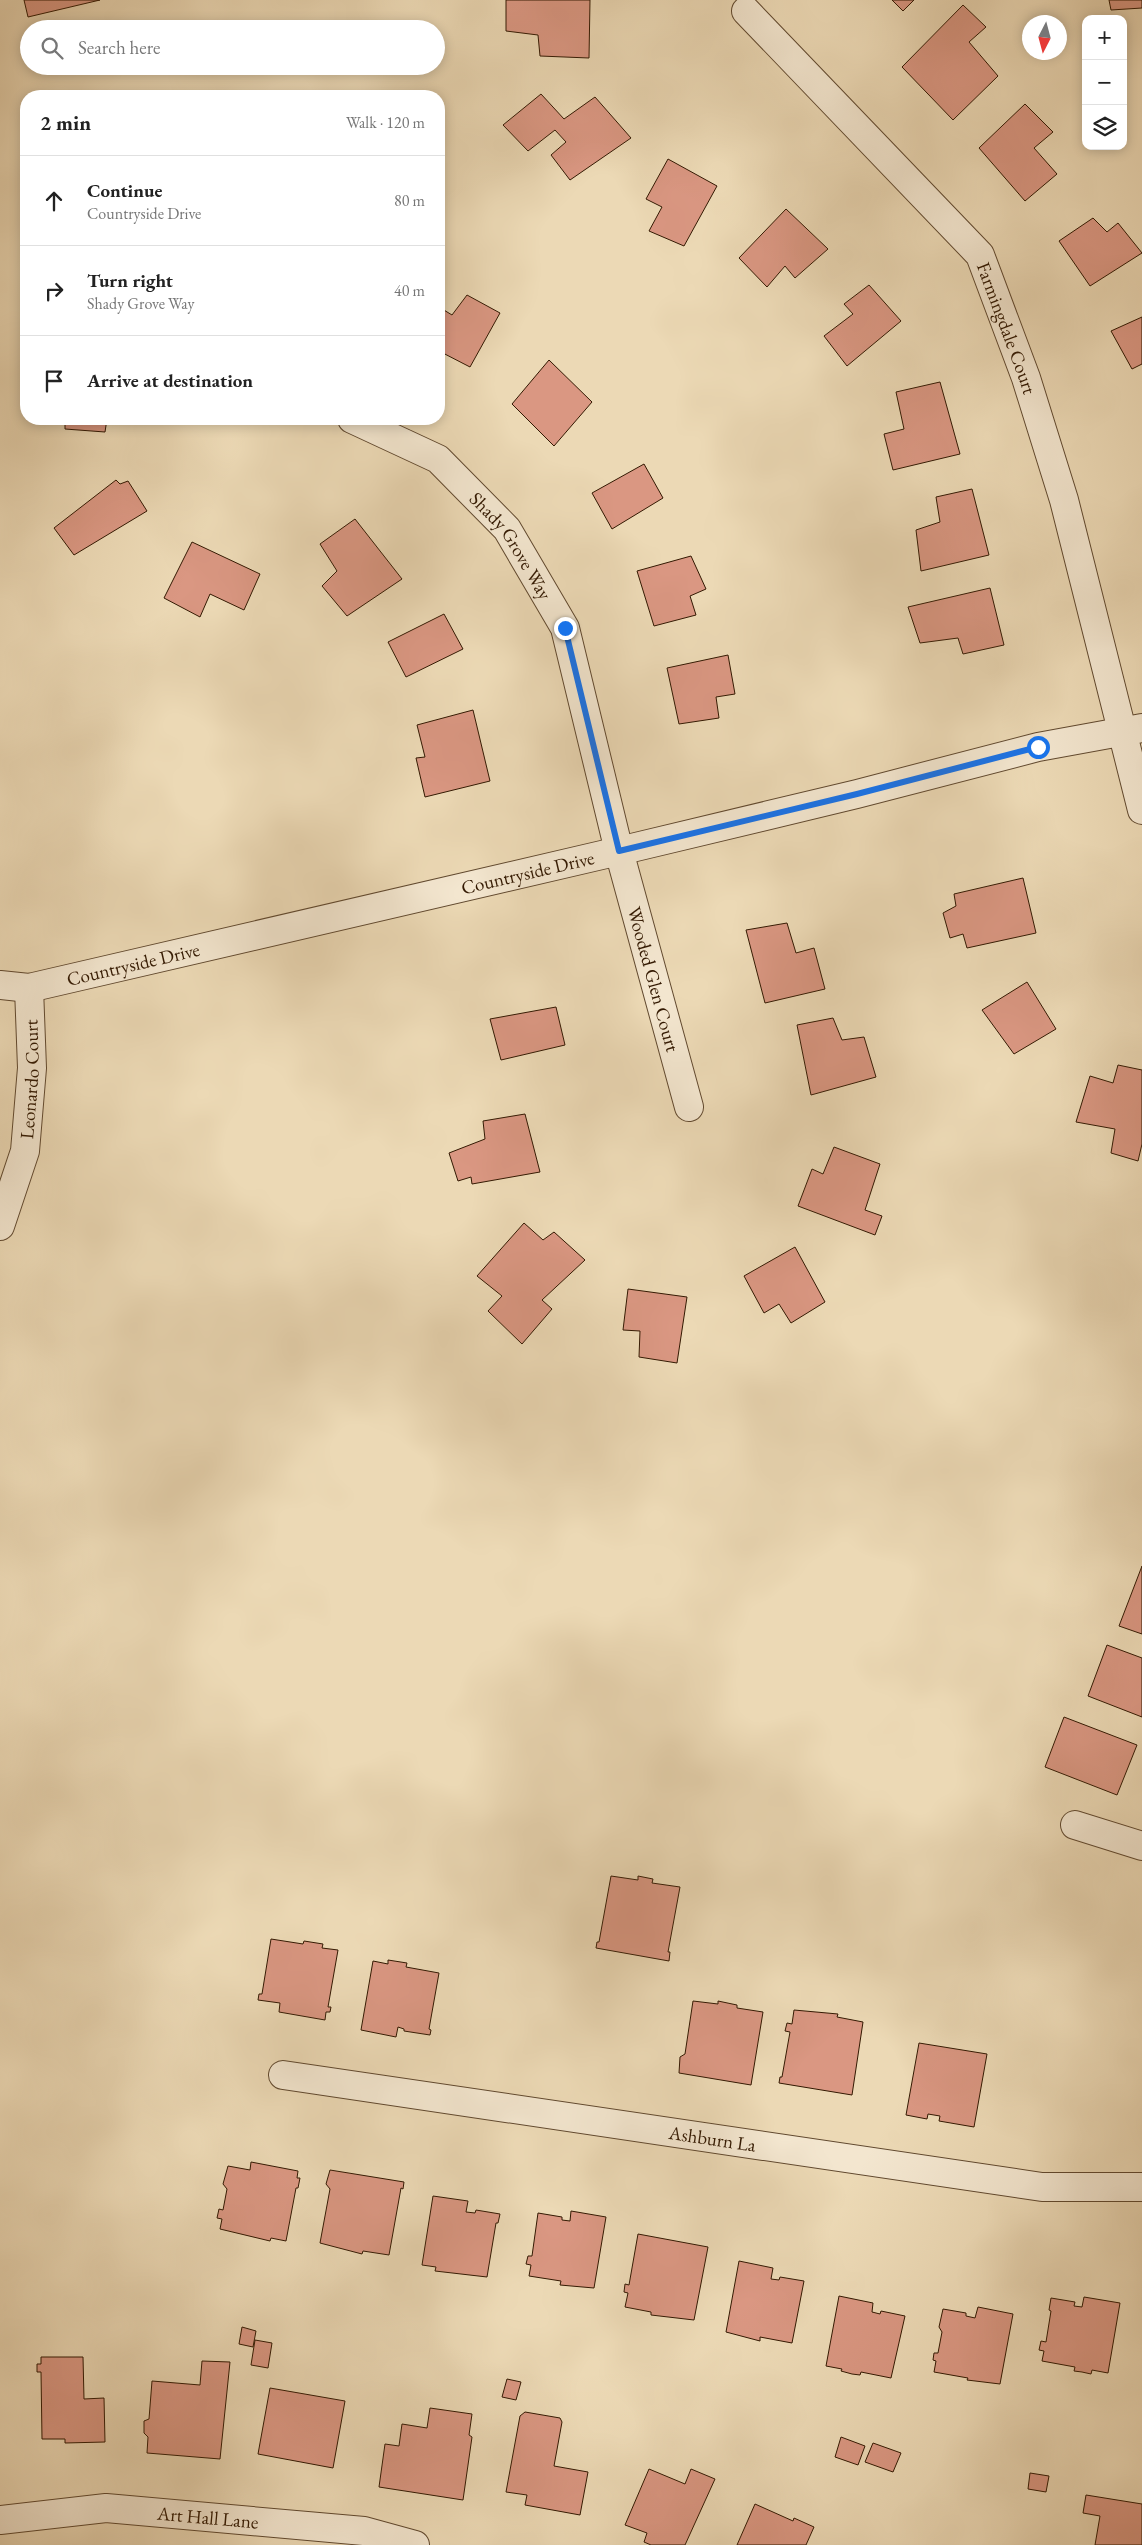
<!DOCTYPE html>
<html lang="en">
<head>
<meta charset="utf-8">
<style>
	:root { --surface:#fff; --page:#f2f2f2; --text:#222; --muted:#767676; --line:#e0e0e0 }
	body { margin:0; font-family:"EB Garamond",serif; background:var(--page); color:var(--text) }
	.controls { position:absolute; right:15px; top:15px; display:grid; overflow:hidden; border-radius:10px; box-shadow:0 2px 12px #0003 }
	.controls button { width:45px; height:45px; display:grid; place-items:center; padding:0; border:0; border-bottom:1px solid var(--line); background:var(--surface); color:var(--text); font:25px sans-serif }
	.compass { position:absolute; left:1022px; top:15px; width:45px; height:45px; border-radius:50%; background:var(--surface); box-shadow:0 2px 12px #0003; rotate:186deg }
	.stop { position:absolute; width:15px; height:15px; margin:-11px; border:4px solid #1a73e8; border-radius:50%; background:#fff }
	.stop.end { background:#1a73e8; border-color:#fff; box-shadow:0 1px 5px #0008 }
	.list { margin:0; padding:0; list-style:none }
	h2 { display:flex; justify-content:space-between; align-items:center; height:65px; margin:0; padding:0 20px; font-size:21px }
	h2 small { font-size:16px; font-weight:400; color:var(--muted) }
	.list li { display:grid; grid-template-columns:32px 1fr auto; gap:15px; align-items:center; box-sizing:border-box; height:90px; padding:0 20px; border-top:1px solid var(--line) }
	.list b { display:block; font-size:19px; white-space:nowrap }
	.list p { margin:0; font-size:16px; white-space:nowrap; color:var(--muted) }
	.list em { font-size:16px; font-style:normal; color:var(--muted) }
	.icon { flex:none; width:28px; height:28px; fill:none; stroke:currentColor; stroke-width:2; stroke-linecap:round; stroke-linejoin:round }
	.map { position:relative; flex:none; width:1142px; height:2545px; overflow:hidden }
	.search { position:absolute; background:var(--surface); box-shadow:0 2px 12px #0003; left:20px; top:20px; width:425px; height:55px; display:flex; align-items:center; gap:12px; box-sizing:border-box; padding:0 18px; border-radius:28px; color:var(--muted); font-size:19px }
	.panel { position:absolute; background:var(--surface); box-shadow:0 2px 12px #0003; left:20px; top:90px; width:425px; height:335px; border-radius:20px }
	.map>svg:first-child { display:block }
</style>
</head>
<body>
<div class="map">
<svg width="1142" height="2545" viewBox="0 0 1142 2545">
	<rect width="100%" height="100%" fill="#ecd9b5"/>
	<filter id="stains"><feTurbulence type="fractalNoise" baseFrequency=".004" numOctaves="4"/><feColorMatrix values="0 0 0 0 .2 0 0 0 0 .09 0 0 0 0 .02 0 0 0 .5 -.17"/></filter>
	<radialGradient id="worn" r=".72"><stop offset=".6" stop-color="#630" stop-opacity="0"/><stop offset="1" stop-color="#630" stop-opacity=".3"/></radialGradient>
	<!-- building -->
	<path fill="#da9782" stroke="#331902" d="M 24,0 L 100,0 L 28,17 Z
		M 506,0 L 590,0 L 589,58 L 540,56 L 538,35 L 506,31 Z
		M 892,0 L 914,0 L 903,11 Z
		M 1109,0 L 1142,0 L 1142,8 L 1111,10 Z
		M 963,5 L 986,27 L 969,42 L 998,76 L 953,120 L 902,67 Z
		M 541,94 L 564,119 L 595,97 L 631,138 L 570,180 L 551,155 L 566,142 L 555,130 L 528,151 L 503,125 Z
		M 1025,104 L 1053,132 L 1034,148 L 1057,174 L 1025,201 L 979,148 Z
		M 668,159 L 717,186 L 684,246 L 649,231 L 662,207 L 646,199 Z
		M 786,209 L 828,249 L 795,278 L 785,266 L 767,287 L 739,258 Z
		M 1093,218 L 1107,232 L 1118,223 L 1142,253 L 1090,286 L 1059,241 Z
		M 869,285 L 901,321 L 847,366 L 824,336 L 853,314 L 844,304 Z
		M 467,295 L 500,313 L 470,367 L 439,351 L 439,307 L 452,315 Z
		M 1142,317 L 1142,364 L 1132,369 L 1111,331 Z
		M 549,360 L 592,402 L 554,446 L 512,404 Z
		M 940,382 L 960,454 L 893,470 L 884,434 L 904,429 L 896,392 Z
		M 65,419 L 107,419 L 105,432 L 65,429 Z
		M 644,464 L 663,498 L 612,529 L 592,493 Z
		M 116,480 L 120,484 L 128,481 L 147,511 L 74,555 L 54,528 Z
		M 972,489 L 989,555 L 921,571 L 916,530 L 940,522 L 936,497 Z
		M 355,519 L 402,579 L 347,616 L 322,586 L 337,571 L 320,544 Z
		M 192,542 L 260,574 L 244,610 L 210,594 L 200,617 L 164,598 Z
		M 691,556 L 706,589 L 690,596 L 696,615 L 654,626 L 637,571 Z
		M 990,588 L 1004,645 L 963,654 L 958,638 L 920,643 L 908,607 Z
		M 444,614 L 463,649 L 406,677 L 388,642 Z
		M 728,655 L 735,694 L 716,697 L 719,718 L 679,724 L 667,668 Z
		M 473,710 L 490,781 L 425,797 L 416,758 L 425,757 L 417,725 Z
		M 1023,878 L 1036,933 L 967,948 L 963,934 L 950,938 L 943,913 L 956,906 L 954,894 Z
		M 787,923 L 796,953 L 814,948 L 825,989 L 765,1003 L 746,930 Z
		M 1027,982 L 1056,1029 L 1014,1054 L 982,1010 Z
		M 556,1007 L 565,1045 L 501,1060 L 490,1019 Z
		M 833,1018 L 842,1040 L 864,1037 L 876,1077 L 811,1095 L 797,1025 Z
		M 1118,1065 L 1142,1070 L 1142,1144 L 1138,1161 L 1111,1153 L 1115,1129 L 1076,1122 L 1090,1076 L 1113,1083 Z
		M 525,1114 L 540,1172 L 472,1184 L 471,1177 L 458,1181 L 449,1153 L 485,1139 L 483,1121 Z
		M 834,1147 L 880,1164 L 865,1210 L 882,1216 L 875,1235 L 798,1206 L 812,1169 L 823,1174 Z
		M 524,1223 L 543,1240 L 554,1232 L 585,1260 L 542,1300 L 552,1309 L 522,1344 L 488,1311 L 502,1296 L 477,1276 Z
		M 795,1247 L 825,1302 L 791,1323 L 779,1304 L 764,1313 L 744,1276 Z
		M 628,1289 L 687,1297 L 677,1363 L 639,1357 L 640,1331 L 623,1330 Z
		M 1142,1566 L 1142,1634 L 1119,1626 Z
		M 1107,1645 L 1142,1658 L 1142,1717 L 1088,1696 Z
		M 1064,1717 L 1137,1745 L 1117,1795 L 1045,1767 Z
		M 611,1876 L 638,1880 L 638,1876 L 653,1879 L 652,1883 L 680,1887 L 668,1952 L 670,1952 L 669,1961 L 596,1948 L 597,1942 L 599,1942 Z
		M 271,1939 L 303,1944 L 304,1941 L 323,1944 L 322,1948 L 338,1950 L 328,2007 L 331,2007 L 330,2012 L 326,2012 L 325,2020 L 279,2012 L 280,2003 L 258,2000 L 259,1994 L 262,1994 Z
		M 388,1960 L 407,1963 L 406,1967 L 439,1973 L 429,2029 L 431,2030 L 430,2035 L 404,2031 L 404,2029 L 398,2027 L 396,2037 L 361,2030 L 373,1961 L 388,1964 Z
		M 693,2001 L 718,2004 L 718,2001 L 737,2005 L 737,2008 L 763,2012 L 751,2085 L 679,2073 L 680,2057 L 685,2054 Z
		M 794,2010 L 838,2014 L 837,2017 L 863,2022 L 852,2095 L 779,2083 L 780,2077 L 782,2077 L 790,2032 L 785,2031 L 787,2023 L 792,2024 Z
		M 919,2043 L 987,2054 L 974,2127 L 939,2121 L 940,2116 L 928,2114 L 927,2119 L 906,2115 Z
		M 251,2162 L 298,2171 L 297,2178 L 300,2178 L 298,2188 L 296,2188 L 286,2241 L 271,2238 L 270,2241 L 220,2229 L 222,2219 L 217,2218 L 219,2209 L 223,2210 L 227,2189 L 223,2184 L 228,2166 L 250,2170 Z
		M 330,2170 L 404,2182 L 403,2189 L 401,2188 L 389,2255 L 363,2251 L 362,2254 L 320,2243 L 330,2189 L 326,2184 Z
		M 433,2196 L 468,2201 L 466,2212 L 475,2213 L 476,2210 L 500,2214 L 498,2223 L 496,2223 L 487,2277 L 435,2271 L 436,2267 L 422,2265 Z
		M 571,2211 L 606,2217 L 594,2288 L 560,2285 L 561,2281 L 529,2276 L 531,2265 L 526,2264 L 528,2256 L 532,2256 L 538,2213 L 562,2217 L 562,2220 L 570,2221 Z
		M 638,2234 L 708,2247 L 694,2320 L 651,2315 L 651,2312 L 625,2307 L 628,2293 L 624,2292 L 625,2284 L 629,2285 Z
		M 739,2261 L 773,2268 L 771,2279 L 779,2280 L 780,2277 L 804,2281 L 792,2343 L 760,2337 L 760,2341 L 726,2332 Z
		M 839,2296 L 873,2303 L 872,2312 L 880,2314 L 881,2311 L 905,2316 L 891,2378 L 861,2372 L 860,2375 L 852,2374 L 841,2371 L 842,2369 L 826,2366 Z
		M 1084,2297 L 1120,2303 L 1108,2373 L 1092,2370 L 1091,2374 L 1082,2372 L 1074,2371 L 1075,2367 L 1042,2361 L 1044,2351 L 1039,2350 L 1041,2341 L 1046,2342 L 1051,2311 L 1049,2310 L 1051,2298 L 1075,2302 L 1074,2306 L 1082,2307 Z
		M 978,2307 L 1013,2314 L 1000,2384 L 967,2380 L 968,2378 L 934,2372 L 936,2361 L 933,2360 L 934,2353 L 938,2353 L 942,2332 L 939,2327 L 943,2309 L 966,2313 L 966,2316 L 975,2318 Z
		M 242,2327 L 256,2331 L 253,2347 L 239,2344 Z
		M 255,2340 L 272,2343 L 268,2368 L 251,2365 Z
		M 41,2357 L 83,2357 L 84,2399 L 104,2398 L 105,2442 L 65,2443 L 65,2439 L 42,2439 L 41,2372 L 37,2372 L 37,2364 L 41,2364 Z
		M 202,2361 L 230,2362 L 220,2459 L 147,2453 L 148,2437 L 144,2433 L 144,2421 L 149,2419 L 152,2381 L 200,2385 Z
		M 507,2379 L 521,2382 L 516,2400 L 502,2397 Z
		M 270,2388 L 345,2401 L 333,2468 L 258,2454 Z
		M 430,2408 L 472,2414 L 469,2435 L 472,2437 L 463,2500 L 379,2487 L 385,2444 L 399,2446 L 402,2424 L 427,2428 Z
		M 525,2412 L 560,2418 L 562,2422 L 554,2466 L 588,2472 L 580,2515 L 525,2505 L 527,2495 L 506,2492 L 520,2416 Z
		M 841,2437 L 865,2446 L 858,2465 L 835,2457 Z
		M 873,2443 L 901,2453 L 893,2472 L 865,2462 Z
		M 649,2469 L 685,2484 L 691,2469 L 715,2479 L 685,2545 L 651,2545 L 644,2542 L 647,2533 L 625,2525 Z
		M 1030,2473 L 1049,2476 L 1046,2492 L 1028,2489 Z
		M 1086,2495 L 1142,2504 L 1142,2545 L 1095,2545 L 1100,2516 L 1083,2513 Z
		M 755,2504 L 793,2521 L 794,2518 L 814,2527 L 806,2545 L 737,2545 Z"/>
	<g fill="none" stroke-linecap="round" stroke-linejoin="round">
		<defs>
			<g id="street">
				<path id="s1" d="M 746,11 L 980,255 L 1026,378 L 1064,500 L 1142,810"/>
				<path id="s2" d="M 352,419 L 438,459 L 507,529 L 565,628 L 619,851 L 689,1107"/>
				<path id="s3" d="M 0,985 L 29,988 L 619,851 L 857,794 L 1038,747 L 1142,728"/>
				<path id="s4" d="M 0,1226 L 25,1151 L 32,1068 L 29,988"/>
				<path d="M 1075,1825 L 1142,1846"/>
				<path id="s5" d="M 283,2075 L 1042,2187 L 1142,2187"/>
				<path id="s6" d="M 0,2520 L 106,2508 L 364,2531 L 415,2545"/>
			</g>
		</defs>
		<!-- street casing -->
		<use href="#street" stroke="#61492f" stroke-width="30"/>
		<!-- street -->
		<use href="#street" stroke="#f3e6cf" stroke-width="28"/>
	</g>
	<g fill="none" stroke-linecap="round" stroke-linejoin="round">
		<!-- route -->
		<path stroke="#1a73e8" stroke-width="6" d="M 565,628 L 619,851 L 857,794 L 1038,747"/>
	</g>
	<g text-anchor="middle" stroke-width="5" stroke-linejoin="round" paint-order="stroke">
		<!-- street labels -->
		<g font-size="19" fill="#331902" stroke="#f3e6cf">
			<text dy="7" stroke="none"><textPath href="#s1" startOffset="416">Farmingdale Court</textPath></text>
			<text dy="7" stroke="none"><textPath href="#s2" startOffset="209">Shady Grove Way</textPath></text>
			<text dy="7" stroke="none"><textPath href="#s3" startOffset="541">Countryside Drive</textPath></text>
			<text dy="7" stroke="none"><textPath href="#s3" startOffset="136">Countryside Drive</textPath></text>
			<text dy="7" stroke="none"><textPath href="#s2" startOffset="670">Wooded Glen Court</textPath></text>
			<text dy="7" stroke="none"><textPath href="#s4" startOffset="151">Leonardo Court</textPath></text>
			<text dy="7" stroke="none"><textPath href="#s5" startOffset="434">Ashburn La</textPath></text>
			<text dy="7" stroke="none"><textPath href="#s6" startOffset="209">Art Hall Lane</textPath></text>
		</g>
	</g>
	<rect width="100%" height="100%" filter="url(#stains)"/>
	<rect width="100%" height="100%" fill="url(#worn)"/>
</svg>
<div class="controls">
<button>+</button>
<button>−</button>
<button><svg class="icon" aria-label="layers" viewBox="0 0 24 24"><path d="M12 4l9 5-9 5-9-5zM3 14l9 5 9-5"/></svg></button>
</div>
<svg class="compass" viewBox="-18 -18 36 36"><path d="M0-13l5 13h-10z" fill="#e53935"/><path d="M0 13l5-13h-10z" fill="#767676"/></svg>
<div class="stop" style="left:1038px;top:747px"></div>
<div class="stop end" style="left:565px;top:628px"></div>
<div class="search"><svg class="icon" aria-label="search" viewBox="0 0 24 24"><circle cx="10" cy="10" r="6"/><path d="M15 15l6 6"/></svg>Search here</div>
<section class="panel">
<h2>2 min<small>Walk · 120 m</small></h2>
<ul class="list">
<li><svg class="icon" aria-label="ahead" viewBox="0 0 24 24"><path d="M12 20V5M6 11l6-6 6 6"/></svg><div><b>Continue</b><p>Countryside Drive</p></div><em>80 m</em></li>
<li><svg class="icon" aria-label="right" viewBox="0 0 24 24"><path d="M7 20v-9h11M14 6l5 5-5 5"/></svg><div><b>Turn right</b><p>Shady Grove Way</p></div><em>40 m</em></li>
<li><svg class="icon" aria-label="arrive" viewBox="0 0 24 24"><path d="M6 21V4h12l-3 4 3 4H6"/></svg><div><b>Arrive at destination</b></div></li>
</ul>
</section>
</div>
</body>
</html>
